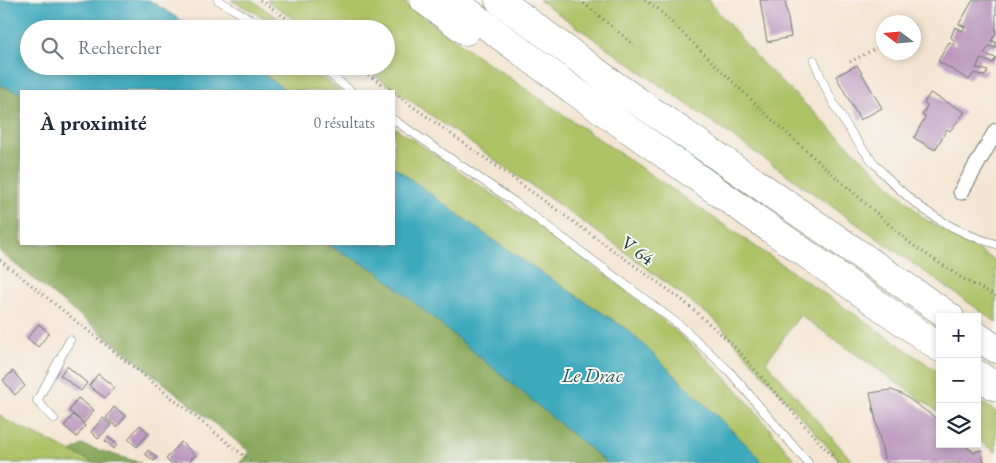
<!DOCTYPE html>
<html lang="fr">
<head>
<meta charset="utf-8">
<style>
	:root { --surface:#fff; --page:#f6f6f7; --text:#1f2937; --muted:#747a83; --line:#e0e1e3 }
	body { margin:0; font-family:"EB Garamond",serif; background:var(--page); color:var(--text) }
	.controls { position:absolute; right:15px; bottom:15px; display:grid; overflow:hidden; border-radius:0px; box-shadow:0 2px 8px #0003 }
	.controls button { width:45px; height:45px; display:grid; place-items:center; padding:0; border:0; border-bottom:1px solid var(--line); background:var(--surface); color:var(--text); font:25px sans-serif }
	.compass { position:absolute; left:876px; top:15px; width:45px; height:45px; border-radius:50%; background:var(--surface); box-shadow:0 2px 8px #0003; rotate:286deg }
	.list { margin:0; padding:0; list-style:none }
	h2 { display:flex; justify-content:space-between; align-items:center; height:65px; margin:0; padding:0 20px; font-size:21px }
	h2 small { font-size:16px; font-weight:400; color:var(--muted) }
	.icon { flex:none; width:28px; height:28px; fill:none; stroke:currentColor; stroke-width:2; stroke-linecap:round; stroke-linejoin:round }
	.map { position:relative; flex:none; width:996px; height:463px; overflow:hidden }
	.search { position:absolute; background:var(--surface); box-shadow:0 2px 8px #0003; left:20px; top:20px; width:375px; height:55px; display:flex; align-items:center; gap:12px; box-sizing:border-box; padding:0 18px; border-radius:28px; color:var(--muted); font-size:19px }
	.panel { position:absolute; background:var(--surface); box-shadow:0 2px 8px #0003; left:20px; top:90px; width:375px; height:155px; border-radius:0px }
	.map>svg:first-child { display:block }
</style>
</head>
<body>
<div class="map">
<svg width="996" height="463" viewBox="0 0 996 463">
	<rect width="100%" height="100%" fill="#f6f6f2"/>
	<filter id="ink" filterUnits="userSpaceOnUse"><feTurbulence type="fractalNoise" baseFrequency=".02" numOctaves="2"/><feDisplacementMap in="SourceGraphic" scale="10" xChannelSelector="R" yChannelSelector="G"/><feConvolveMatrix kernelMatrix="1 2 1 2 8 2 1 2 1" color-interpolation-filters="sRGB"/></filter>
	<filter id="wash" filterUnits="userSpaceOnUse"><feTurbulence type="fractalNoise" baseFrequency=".0096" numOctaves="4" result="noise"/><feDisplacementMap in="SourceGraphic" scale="20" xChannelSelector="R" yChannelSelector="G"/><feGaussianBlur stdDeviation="1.12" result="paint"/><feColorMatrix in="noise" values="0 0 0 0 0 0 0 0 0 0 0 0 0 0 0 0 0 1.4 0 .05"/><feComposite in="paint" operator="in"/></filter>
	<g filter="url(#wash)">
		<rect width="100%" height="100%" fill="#f4e5d2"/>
		<!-- green -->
		<path fill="#aec266" stroke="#66804d" d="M 231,0 L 252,0 L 284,23 L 283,27 Z
			M 267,0 L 401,0 L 472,52 L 940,373 L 940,413 L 800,315 L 766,362 L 854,463 L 842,463 L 715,320 L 613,243 L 361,66 L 386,66 L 386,29 L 308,29 Z
			M 539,0 L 708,0 L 761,62 L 925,219 L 996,261 L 996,322 Z
			M 252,66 L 304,66 L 341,91 L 287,91 Z
			M 394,127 C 499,199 615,273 708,360 C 740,390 769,428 797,463 L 761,463 L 756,454 L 628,330 L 497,243 L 394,167 Z
			M 977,399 L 996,412 L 996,452 L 977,439 Z
			M 0,414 L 7,421 L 95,463 L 0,463 Z"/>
		<!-- forest -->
		<path fill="#8aa85b" stroke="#547248" d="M 0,85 L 21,93 L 21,244 L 326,244 L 377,271 L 607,463 L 239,463 L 250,452 L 0,252 Z
			M 82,445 L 141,463 L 95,463 L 71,452 Z"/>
		<!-- water -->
		<path fill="#3ca9bc" stroke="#2e7378" d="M 0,0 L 149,0 L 195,29 L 29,29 L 29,66 L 252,66 L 287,91 L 21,91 L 21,93 L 0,85 Z
			M 394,167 L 497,243 L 628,330 L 756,454 L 761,463 L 607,463 L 377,271 L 326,244 L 394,244 Z"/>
		<g id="blocks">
			<!-- building -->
			<path fill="#bc98be" d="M 760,0 L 785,0 L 791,37 L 767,42 Z
				M 973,0 L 996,0 L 996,33 L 991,41 L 996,42 L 996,48 L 989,46 L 984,54 L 996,58 L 993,63 L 981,59 L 976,68 L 988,71 L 985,76 L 974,73 L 969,80 L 938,61 L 949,42 L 955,45 L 956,43 L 951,37 L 955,27 L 963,31 L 965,27 L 959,24 Z
				M 857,65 L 882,108 L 860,120 L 836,76 Z
				M 930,93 L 965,112 L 950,131 L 947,129 L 935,150 L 914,138 L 925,117 L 922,115 L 927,106 L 924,103 Z
				M 39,324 L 49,333 L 38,347 L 27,338 Z
				M 67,366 L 87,383 L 81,391 L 60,375 Z
				M 13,371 L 25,386 L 15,395 L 3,380 Z
				M 98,374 L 114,387 L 105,398 L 89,386 Z
				M 891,390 L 902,394 L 940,421 L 940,444 L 968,444 L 968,448 L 974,452 L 982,450 L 984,463 L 885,463 L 870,393 Z
				M 78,398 L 94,410 L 84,423 L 69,411 Z
				M 114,407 L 126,416 L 117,427 L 106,418 Z
				M 73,415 L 85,426 L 77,437 L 64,426 Z
				M 103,418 L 111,425 L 98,439 L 91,432 Z
				M 140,425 L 149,433 L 137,447 L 128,439 Z
				M 108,437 L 117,444 L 114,449 L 105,441 Z
				M 181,442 L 195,455 L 188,463 L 170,463 L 166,459 Z
				M 148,450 L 157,457 L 154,461 L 145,454 Z"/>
		</g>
	</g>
	<g filter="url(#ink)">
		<use href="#blocks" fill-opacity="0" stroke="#6a786b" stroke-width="1"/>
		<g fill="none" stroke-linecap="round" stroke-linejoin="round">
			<defs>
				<path id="lane" d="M 218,0 L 267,29
					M 814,60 C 845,142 909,221 996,244
					M 319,66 L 351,91
					M 394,120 L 516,203 L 682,327 L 729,371 L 808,463
					M 54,419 L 37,401 L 70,340"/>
				<path id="street" d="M 961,192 L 996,131"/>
				<path id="highway" d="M 424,0 L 466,31
					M 452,0 L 573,90 L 940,348
					M 499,0 L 610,82 L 950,317
					M 977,336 L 996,349
					M 977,374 L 996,387"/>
			</defs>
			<!-- lane casing -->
			<use href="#lane" stroke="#6a786b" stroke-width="9"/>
			<!-- street casing -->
			<use href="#street" stroke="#6a786b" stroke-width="17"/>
			<!-- highway casing -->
			<use href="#highway" stroke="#6a786b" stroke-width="29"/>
			<!-- path -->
			<path stroke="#6a786b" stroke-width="3" stroke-dasharray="1 4" stroke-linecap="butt" d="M 260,0 L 302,29
				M 580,0 L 634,45
				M 645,0 L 658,9 L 771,119 L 911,244 L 963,279 L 996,296
				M 914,26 L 918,24
				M 850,62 L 884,44
				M 356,66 L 392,91
				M 394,93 L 681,299 L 730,342 L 838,463
				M 0,260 L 253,463"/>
			<!-- lane -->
			<use href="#lane" stroke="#fff" stroke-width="8"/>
			<!-- street -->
			<use href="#street" stroke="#fff" stroke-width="15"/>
			<!-- highway -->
			<use href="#highway" stroke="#fff" stroke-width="28"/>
		</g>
	</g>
	<g text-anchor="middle" stroke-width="4" stroke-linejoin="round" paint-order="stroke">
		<!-- street labels -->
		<g font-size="19" fill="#1f3d34" stroke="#f6f6f2">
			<text transform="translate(638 250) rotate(36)" y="7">V 64</text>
		</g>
		<!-- water labels -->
		<g font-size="20" font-style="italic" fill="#285d5d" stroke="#f6f6f2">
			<text x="592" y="382">Le Drac</text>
		</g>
	</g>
</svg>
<div class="controls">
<button>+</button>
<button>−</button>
<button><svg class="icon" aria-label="layers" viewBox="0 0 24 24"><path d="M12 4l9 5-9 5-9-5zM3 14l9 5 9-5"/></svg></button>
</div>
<svg class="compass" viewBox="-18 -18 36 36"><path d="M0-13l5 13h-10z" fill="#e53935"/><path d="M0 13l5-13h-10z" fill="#747a83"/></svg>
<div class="search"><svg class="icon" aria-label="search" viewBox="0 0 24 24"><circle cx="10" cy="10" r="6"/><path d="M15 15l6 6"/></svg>Rechercher</div>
<section class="panel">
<h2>À proximité<small>0 résultats</small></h2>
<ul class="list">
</ul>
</section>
</div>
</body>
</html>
